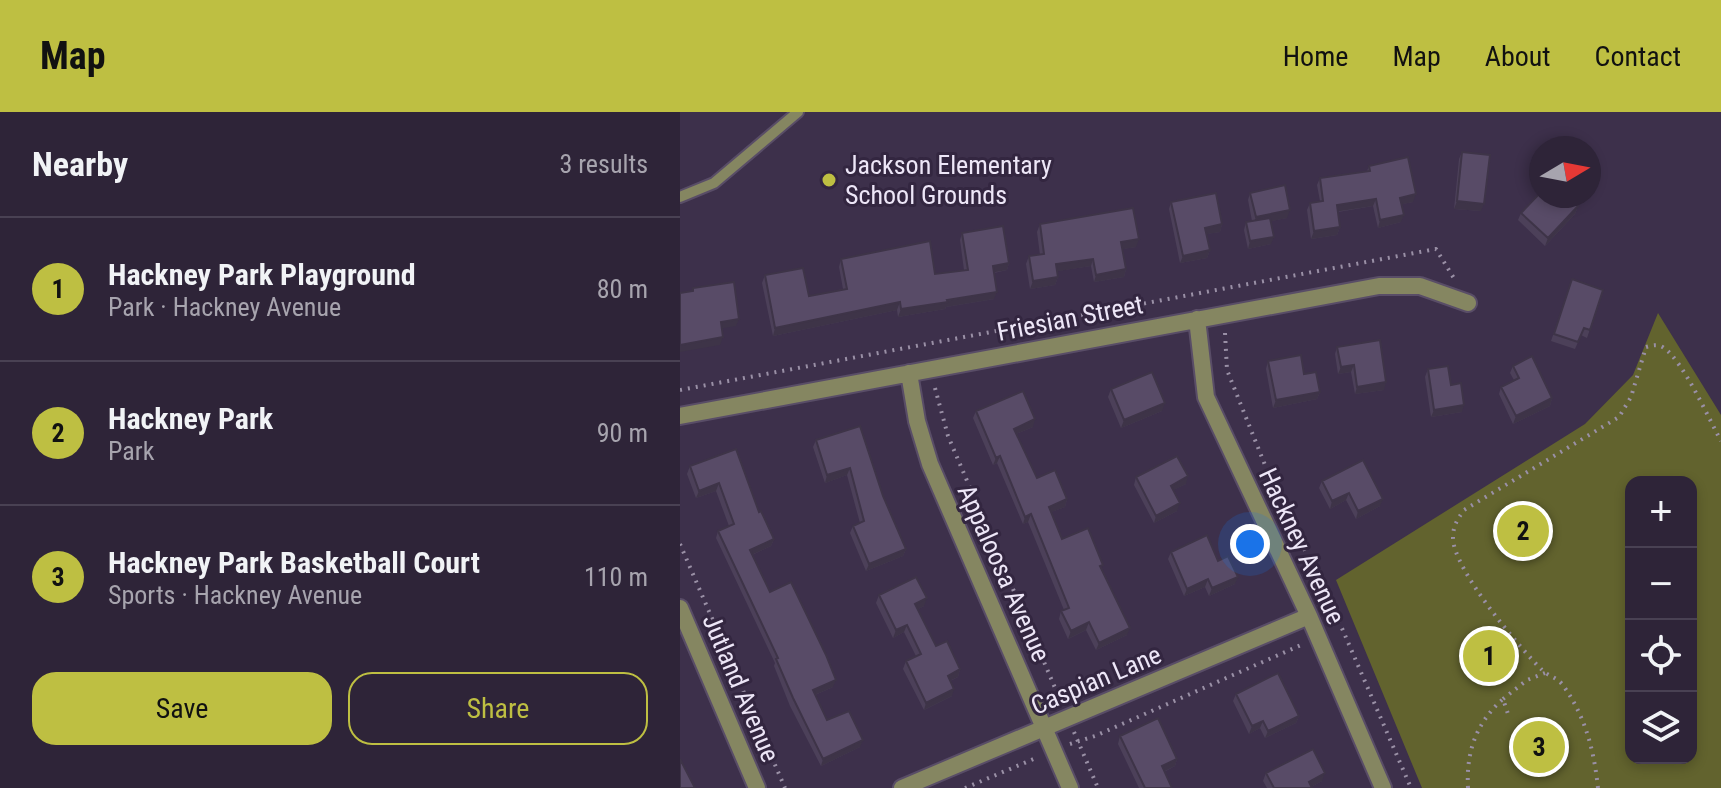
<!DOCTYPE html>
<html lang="en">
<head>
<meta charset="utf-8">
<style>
	:root { --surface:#2e2438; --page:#3a3043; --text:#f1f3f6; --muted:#a7a4ae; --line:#494153; --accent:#bebf42 }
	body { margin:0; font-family:"Roboto Condensed",sans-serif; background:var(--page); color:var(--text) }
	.controls { position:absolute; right:24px; bottom:24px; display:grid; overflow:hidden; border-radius:16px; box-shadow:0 4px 12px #0003 }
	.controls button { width:72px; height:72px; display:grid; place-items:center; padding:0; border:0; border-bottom:2px solid var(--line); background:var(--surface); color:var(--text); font:40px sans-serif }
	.compass { position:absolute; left:849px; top:24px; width:72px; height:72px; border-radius:50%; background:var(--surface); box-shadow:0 4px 12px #0003; rotate:80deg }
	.you { position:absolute; left:570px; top:432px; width:28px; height:28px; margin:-20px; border:6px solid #fff; border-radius:50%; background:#1a73e8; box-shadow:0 0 0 12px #1a73e833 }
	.badge { display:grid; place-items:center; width:52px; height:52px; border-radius:50%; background:var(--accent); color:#111; font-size:26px; font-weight:700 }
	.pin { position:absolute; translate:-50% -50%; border:4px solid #fff; box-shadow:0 2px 8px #0006 }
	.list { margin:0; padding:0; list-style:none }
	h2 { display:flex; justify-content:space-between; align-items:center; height:104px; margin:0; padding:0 32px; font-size:34px }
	h2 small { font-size:26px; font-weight:400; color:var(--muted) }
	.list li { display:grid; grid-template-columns:52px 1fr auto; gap:24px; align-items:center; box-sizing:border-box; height:144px; padding:0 32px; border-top:2px solid var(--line) }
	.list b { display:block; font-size:30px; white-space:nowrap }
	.list p { margin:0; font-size:26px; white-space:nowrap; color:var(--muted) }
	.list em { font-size:26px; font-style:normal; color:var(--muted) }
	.actions { display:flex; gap:16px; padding:24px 32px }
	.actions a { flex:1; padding:18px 0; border:2px solid var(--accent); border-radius:24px; text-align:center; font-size:28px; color:var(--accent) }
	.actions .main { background:var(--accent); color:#111 }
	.icon { flex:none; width:44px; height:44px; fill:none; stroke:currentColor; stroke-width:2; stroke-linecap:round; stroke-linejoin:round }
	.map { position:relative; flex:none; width:1041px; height:676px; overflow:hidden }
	header { display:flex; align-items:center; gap:48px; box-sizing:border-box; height:112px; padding:0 40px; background:var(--accent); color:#111 }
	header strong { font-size:38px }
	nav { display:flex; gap:44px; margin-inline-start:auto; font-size:28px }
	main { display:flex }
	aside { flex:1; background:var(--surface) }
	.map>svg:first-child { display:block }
</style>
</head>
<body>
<header>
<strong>Map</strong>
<nav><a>Home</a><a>Map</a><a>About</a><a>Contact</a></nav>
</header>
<main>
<aside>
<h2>Nearby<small>3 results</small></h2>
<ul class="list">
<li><span class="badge">1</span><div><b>Hackney Park Playground</b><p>Park · Hackney Avenue</p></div><em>80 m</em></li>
<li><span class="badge">2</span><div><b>Hackney Park</b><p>Park</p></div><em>90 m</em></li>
<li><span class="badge">3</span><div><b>Hackney Park Basketball Court</b><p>Sports · Hackney Avenue</p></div><em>110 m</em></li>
</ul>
<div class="actions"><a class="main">Save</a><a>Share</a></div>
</aside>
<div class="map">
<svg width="1041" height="676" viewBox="0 0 1041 676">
	<rect width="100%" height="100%" fill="#3d304b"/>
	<!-- green -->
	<path fill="#62632e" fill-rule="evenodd" d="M 978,201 L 1041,303 L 1041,676 L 742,676 L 656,468 L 905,312 L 953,263 ZM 951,370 L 1011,370 L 1011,646 L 951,646 Z"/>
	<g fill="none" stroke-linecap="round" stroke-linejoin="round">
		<defs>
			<path id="service" d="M 0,85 L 34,71 L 118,0"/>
			<path id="minor" d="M 517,207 L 526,285 L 629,504 L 703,676
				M 229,261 L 237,309 L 250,352 L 390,676
				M 0,304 L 699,174 L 740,174 L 788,191
				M 0,496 L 77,676
				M 222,676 L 629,504"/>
		</defs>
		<!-- service casing -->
		<use href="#service" stroke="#594d67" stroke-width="14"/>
		<!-- minor casing -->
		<use href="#minor" stroke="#594d67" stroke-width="20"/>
		<!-- path -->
		<path stroke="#9a90a6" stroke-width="4" stroke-dasharray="2 6" stroke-linecap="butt" d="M 545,221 L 547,258 L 589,363 L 661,514 L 731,676
			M 255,276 L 268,324 L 381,590
			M 0,278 L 756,137 L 775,168
			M 0,432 L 105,676
			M 823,587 L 847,568 L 865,561
			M 394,620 L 418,676
			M 390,632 L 415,624 L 621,533
			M 285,676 L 356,646
			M 788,676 C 786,640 796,611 823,587 L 829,605
			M 918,676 C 914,638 905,603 882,572 C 876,565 868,564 862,558 C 839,535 773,457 773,426 C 773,414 777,408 784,398 L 939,305 L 951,285 L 966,235 C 973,233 979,232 984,236 C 1003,249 1029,307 1041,329"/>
		<!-- service -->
		<use href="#service" stroke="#858661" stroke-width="10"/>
		<!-- minor -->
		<use href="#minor" stroke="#858661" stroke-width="16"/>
	</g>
	<!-- wall -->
	<path fill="#4c4059" d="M 782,40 L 801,99 L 774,97 L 779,47 Z
		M 689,54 L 733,90 L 722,92 L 721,110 L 698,116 L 693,94 L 658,100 L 660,115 L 657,123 L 631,127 L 627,98 L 630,91 L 640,89 L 637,73 L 640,66 L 687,59 Z
		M 570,81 L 607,106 L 591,109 L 591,132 L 568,137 L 564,118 L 566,110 L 572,109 L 568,88 Z
		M 491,90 L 542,112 L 540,120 L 526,122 L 530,138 L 527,146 L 500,151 L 489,97 Z
		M 898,94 L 895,102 L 865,134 L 838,108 L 841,101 Z
		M 360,112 L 456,135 L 442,137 L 446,157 L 444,165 L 414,170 L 411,154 L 377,159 L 378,165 L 375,173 L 350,177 L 346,152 L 349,144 L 360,143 L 357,120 Z
		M 282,121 L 329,151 L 327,158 L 314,161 L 314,187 L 266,195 L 265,197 L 218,205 L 217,198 L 93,224 L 82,171 L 85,163 L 129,184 L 163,177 L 159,155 L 161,147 L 255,162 L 284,158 L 280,128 Z
		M 892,167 L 923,178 L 907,226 L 901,223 L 895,237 L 871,229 Z
		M 657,235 L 704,278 L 675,282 L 671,260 L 658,262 L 655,242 Z
		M 588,249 L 624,262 L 640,280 L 637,287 L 593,296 L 586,257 Z
		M 833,254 L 872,286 L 870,294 L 833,312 L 819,282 L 821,275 L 834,268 L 830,261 Z
		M 748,257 L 771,273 L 782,300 L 751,305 L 745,265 Z
		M 431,277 L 482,299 L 441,316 L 428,285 Z
		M 296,299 L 353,315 L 336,322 L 357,366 L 387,387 L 385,395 L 371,400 L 382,427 L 422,458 L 447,523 L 416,538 L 406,518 L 388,527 L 379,507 L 381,499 L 384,498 L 348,410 L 343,412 L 317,351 L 313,353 L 293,306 Z
		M 136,328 L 203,384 L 226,437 L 223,444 L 186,459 L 170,421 L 173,414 L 180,411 L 167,363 L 145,371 L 133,335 Z
		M 56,337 L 79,400 L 94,427 L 91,434 L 72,443 L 90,480 L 153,575 L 135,583 L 147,608 L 180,635 L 141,654 L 110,594 L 94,554 L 95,551 L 36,426 L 38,419 L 49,414 L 36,379 L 16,386 L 7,362 L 10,354 Z
		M 456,365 L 506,372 L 493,378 L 497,399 L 474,411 L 454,373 Z
		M 642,369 L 700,394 L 676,407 L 666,388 L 650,397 L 639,376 Z
		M 491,440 L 538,449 L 555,472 L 529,484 L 525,475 L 504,484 L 488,447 Z
		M 199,483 L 244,494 L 238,497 L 256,534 L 280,557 L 278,565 L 270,569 L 272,584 L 244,598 L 223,557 L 226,549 L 236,544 L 224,520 L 213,526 L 196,491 Z
		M 556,582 L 619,604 L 616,611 L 585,626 L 580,616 L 569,622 L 553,589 Z
		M 440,624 L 497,647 L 495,654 L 484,660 L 492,676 L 459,676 L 438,632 Z
		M 586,661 L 642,669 L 631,675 L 632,676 L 587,676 L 583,669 Z"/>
	<!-- shaded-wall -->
	<path fill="#3e3448" d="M 736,82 L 733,90 L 718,93 L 720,86 Z
		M 696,87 L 693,94 L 654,100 L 657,93 Z
		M 777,89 L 804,92 L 801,99 L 774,97 Z
		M 898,94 L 895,102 L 865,134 L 868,126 Z
		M 610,98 L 607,106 L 573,113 L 576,105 Z
		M 724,103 L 721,110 L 698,116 L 700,108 Z
		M 542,112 L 540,120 L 522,123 L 525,116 Z
		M 660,115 L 657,123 L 631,127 L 634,119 Z
		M 594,125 L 591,132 L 568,137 L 570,129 Z
		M 459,127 L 456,135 L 438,138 L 441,130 Z
		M 530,138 L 527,146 L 500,151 L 503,144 Z
		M 413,147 L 411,154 L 373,160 L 376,152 Z
		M 329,151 L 327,158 L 310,161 L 313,154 Z
		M 446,157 L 444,165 L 414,170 L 416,163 Z
		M 378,165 L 375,173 L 350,177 L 353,169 Z
		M 317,180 L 314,187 L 266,195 L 265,197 L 218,205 L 221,197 Z
		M 220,190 L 217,198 L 93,224 L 95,216 Z
		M 59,207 L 56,214 L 38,217 L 41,210 Z
		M 43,225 L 40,233 L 0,240 L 0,233 Z
		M 674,253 L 671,260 L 658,262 L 661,255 Z
		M 706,270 L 704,278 L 675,282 L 677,275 Z
		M 640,280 L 637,287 L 593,296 L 596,288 Z
		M 872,286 L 870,294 L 833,312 L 836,304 Z
		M 485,291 L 482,299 L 441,316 L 444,308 Z
		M 784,293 L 782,300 L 751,305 L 754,298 Z
		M 355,307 L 353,315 L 331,324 L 334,317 Z
		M 320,344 L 317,351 L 313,353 L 316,346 Z
		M 170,356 L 167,363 L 145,371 L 147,363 Z
		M 508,364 L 506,372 L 488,381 L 491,374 Z
		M 39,371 L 36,379 L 16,386 L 19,379 Z
		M 669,381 L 666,388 L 650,397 L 652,389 Z
		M 387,387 L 385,395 L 366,402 L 369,395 Z
		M 703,387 L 700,394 L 676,407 L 678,399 Z
		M 500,391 L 497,399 L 474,411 L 476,404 Z
		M 351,402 L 348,410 L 343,412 L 345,405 Z
		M 94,427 L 91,434 L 67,445 L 70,438 Z
		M 226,437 L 223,444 L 186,459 L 189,452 Z
		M 558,465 L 555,472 L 529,484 L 532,476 Z
		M 528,467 L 525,475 L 504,484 L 507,477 Z
		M 247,486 L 244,494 L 233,500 L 235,492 Z
		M 409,510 L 406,518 L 388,527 L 391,519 Z
		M 227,513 L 224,520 L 213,526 L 216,518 Z
		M 450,516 L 447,523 L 416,538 L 419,531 Z
		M 280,557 L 278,565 L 265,571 L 268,564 Z
		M 156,568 L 153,575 L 130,585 L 133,578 Z
		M 274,577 L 272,584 L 244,598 L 246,591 Z
		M 619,604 L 616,611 L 585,626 L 588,619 Z
		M 583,609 L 580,616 L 569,622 L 572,614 Z
		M 183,628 L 180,635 L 141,654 L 143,647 Z
		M 497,647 L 495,654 L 479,662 L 482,654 Z
		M 645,661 L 642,669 L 629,676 L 629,670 Z"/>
	<!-- building -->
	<path fill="#584b67" stroke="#3e3448" stroke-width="2" d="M 782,40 L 810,43 L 804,92 L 777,89 Z
		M 728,45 L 736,82 L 720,86 L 724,103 L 700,108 L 696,87 L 657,93 L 660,115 L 634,119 L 630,91 L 643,89 L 640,66 L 690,59 L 689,54 Z
		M 605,73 L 610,98 L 576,105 L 570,81 Z
		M 861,80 L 861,84 L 887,84 L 898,94 L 868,126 L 841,101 Z
		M 536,81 L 542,112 L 525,116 L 530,138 L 503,144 L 491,90 Z
		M 453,96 L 459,127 L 441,130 L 446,157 L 416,163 L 413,147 L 376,152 L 378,165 L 353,169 L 349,144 L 364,142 L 360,112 Z
		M 590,106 L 594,125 L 570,129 L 566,110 Z
		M 323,114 L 329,151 L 313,154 L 317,180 L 267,188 L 268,190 L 221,197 L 220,190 L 95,216 L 85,163 L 123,156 L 129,184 L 167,177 L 161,147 L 250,129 L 255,162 L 288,158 L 282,121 Z
		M 892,167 L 923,178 L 910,218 L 904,216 L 898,230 L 874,222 Z
		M 54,170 L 59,207 L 41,210 L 43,225 L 0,233 L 0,181 L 13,179 L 13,176 Z
		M 700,228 L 706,270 L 677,275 L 674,253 L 661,255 L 657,235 Z
		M 621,243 L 624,262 L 636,260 L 640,280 L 596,288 L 588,249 Z
		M 852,244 L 872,286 L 836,304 L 821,275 L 839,266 L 833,254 Z
		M 768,254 L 771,273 L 781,271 L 784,293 L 754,298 L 748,257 Z
		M 472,260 L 485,291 L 444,308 L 431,277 Z
		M 343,279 L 355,307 L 334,317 L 357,366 L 375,358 L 387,387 L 369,395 L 382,427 L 408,416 L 423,453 L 420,454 L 450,516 L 419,531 L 409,510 L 391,519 L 381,499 L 389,496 L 351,402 L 345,405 L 320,344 L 316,346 L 296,299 Z
		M 180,314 L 203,384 L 226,437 L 189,452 L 173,414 L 184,409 L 170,356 L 147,363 L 136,328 Z
		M 56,337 L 79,400 L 81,399 L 94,427 L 70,438 L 90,480 L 111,470 L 146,543 L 156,568 L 133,578 L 147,608 L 169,599 L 183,628 L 143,647 L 113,586 L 96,547 L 98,546 L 38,419 L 54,412 L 39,371 L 19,379 L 10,354 Z
		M 497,344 L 508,364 L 491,374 L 500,391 L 476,404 L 456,365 Z
		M 683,348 L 703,387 L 678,399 L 669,381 L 652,389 L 642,369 Z
		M 527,423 L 538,449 L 548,444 L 558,465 L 532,476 L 528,467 L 507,477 L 491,440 Z
		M 236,465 L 247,486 L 235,492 L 256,534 L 267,529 L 280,557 L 268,564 L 274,577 L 246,591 L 226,549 L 241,542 L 227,513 L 216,518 L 199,483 Z
		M 598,561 L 619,604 L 588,619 L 583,609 L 572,614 L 556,582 Z
		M 478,606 L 497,647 L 482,654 L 492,676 L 465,676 L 440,624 Z
		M 633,637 L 645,661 L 629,670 L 632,676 L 594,676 L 586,661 Z
		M 0,647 L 15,676 L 0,676 Z"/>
	<!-- markers -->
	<circle fill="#bebf42" stroke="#332640" stroke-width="3" cx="149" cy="68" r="8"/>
	<g text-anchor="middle" stroke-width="6" stroke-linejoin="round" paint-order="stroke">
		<!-- poi labels -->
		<g font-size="26" fill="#ede6f7" stroke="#332640" text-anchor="start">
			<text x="165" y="62">Jackson Elementary<tspan x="165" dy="30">School Grounds</tspan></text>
		</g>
		<!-- street labels -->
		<g font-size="26" fill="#ede6f7" stroke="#332640">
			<text transform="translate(390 206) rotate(-11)" y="9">Friesian Street</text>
			<text transform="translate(622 434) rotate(65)" y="9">Hackney Avenue</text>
			<text transform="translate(324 461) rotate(66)" y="9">Appaloosa Avenue</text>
			<text transform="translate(416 568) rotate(-23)" y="9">Caspian Lane</text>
			<text transform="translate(61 576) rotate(67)" y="9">Jutland Avenue</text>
		</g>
	</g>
</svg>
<div class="controls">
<button>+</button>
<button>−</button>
<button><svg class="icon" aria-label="locate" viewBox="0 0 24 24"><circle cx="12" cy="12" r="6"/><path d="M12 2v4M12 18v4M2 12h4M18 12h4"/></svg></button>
<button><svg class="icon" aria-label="layers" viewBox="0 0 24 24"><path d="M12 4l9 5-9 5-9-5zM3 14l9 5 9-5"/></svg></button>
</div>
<svg class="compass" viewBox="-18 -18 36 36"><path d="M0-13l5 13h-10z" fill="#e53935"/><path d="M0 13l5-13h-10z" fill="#a7a4ae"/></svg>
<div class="you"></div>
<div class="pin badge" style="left:809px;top:544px">1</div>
<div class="pin badge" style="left:843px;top:419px">2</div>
<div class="pin badge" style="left:859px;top:635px">3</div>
</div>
</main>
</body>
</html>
